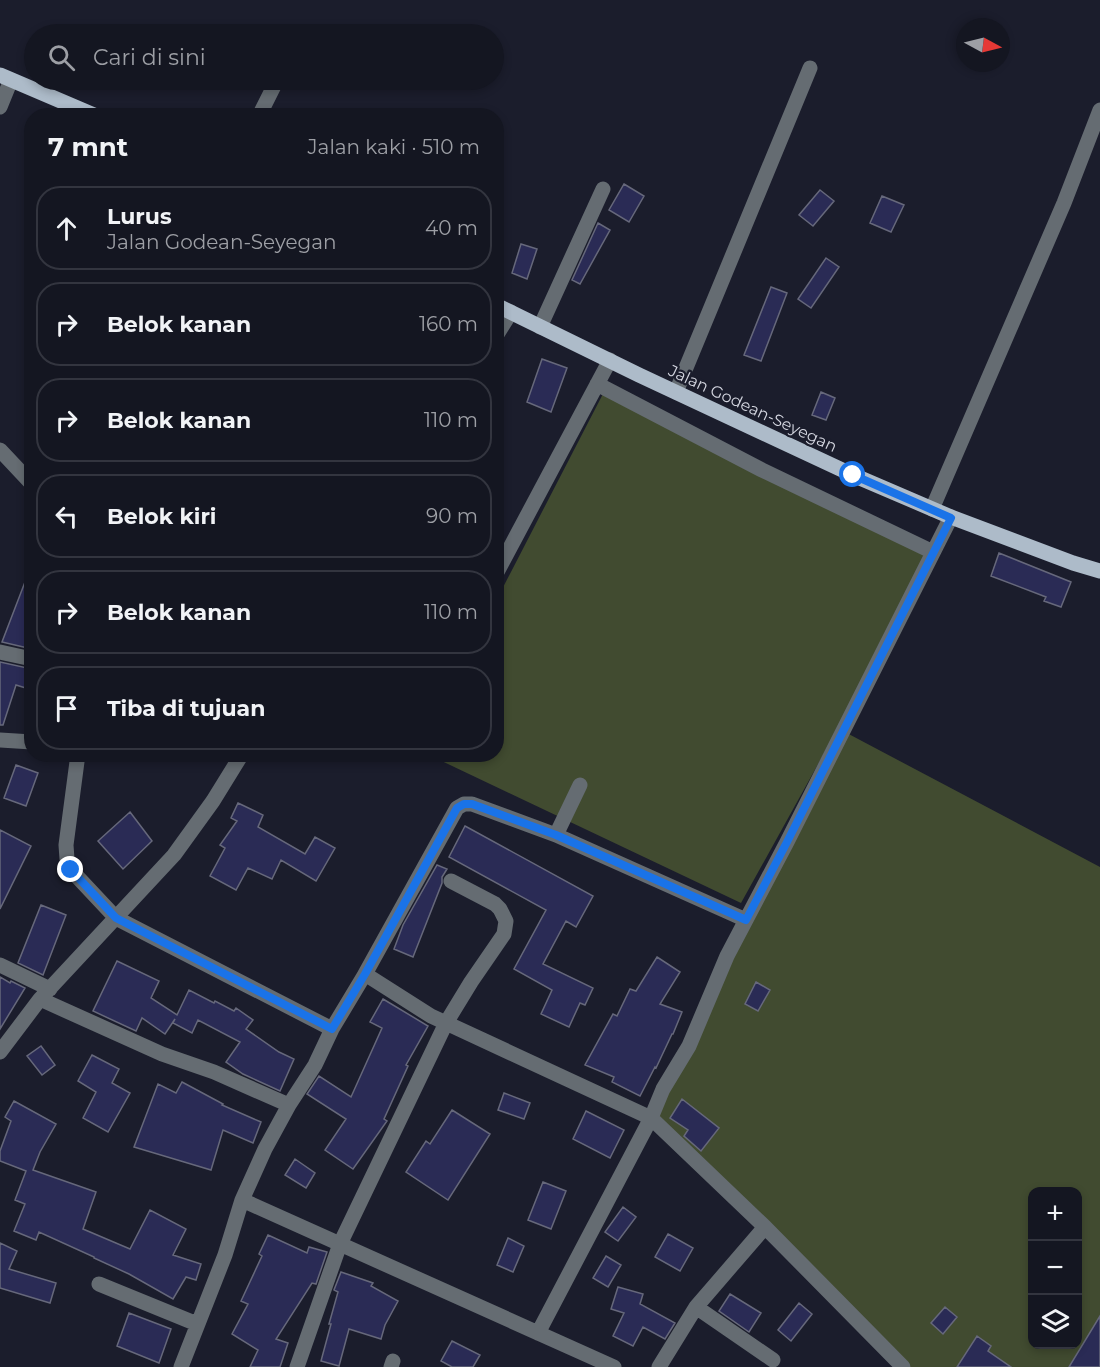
<!DOCTYPE html>
<html lang="id">
<head>
<meta charset="utf-8">
<style>
	:root { --surface:#141621; --page:#1d1f2a; --text:#f1f3f6; --muted:#9d9fa5; --line:#33353f }
	body { margin:0; font-family:Montserrat,sans-serif; background:var(--page); color:var(--text) }
	.controls { position:absolute; right:18px; bottom:18px; display:grid; overflow:hidden; border-radius:12px; box-shadow:0 3px 9px #0003 }
	.controls button { width:54px; height:54px; display:grid; place-items:center; padding:0; border:0; border-bottom:2px solid var(--line); background:var(--surface); color:var(--text); font:30px sans-serif }
	.compass { position:absolute; left:956px; top:18px; width:54px; height:54px; border-radius:50%; background:var(--surface); box-shadow:0 3px 9px #0003; rotate:97deg }
	.stop { position:absolute; width:18px; height:18px; margin:-14px; border:4px solid #1a73e8; border-radius:50%; background:#fff }
	.stop.end { background:#1a73e8; border-color:#fff; box-shadow:0 2px 6px #0008 }
	.list { margin:0; padding:0; list-style:none }
	h2 { display:flex; justify-content:space-between; align-items:center; height:78px; margin:0; padding:0 24px; font-size:26px }
	h2 small { font-size:20px; font-weight:400; color:var(--muted) }
	.list li { display:grid; grid-template-columns:39px 1fr auto; gap:18px; align-items:center; box-sizing:border-box; height:84px; margin:0 12px 12px; padding:0 12px; border:2px solid var(--line); border-radius:24px }
	.list b { display:block; font-size:22px; white-space:nowrap }
	.list p { margin:0; font-size:20px; white-space:nowrap; color:var(--muted) }
	.list em { font-size:20px; font-style:normal; color:var(--muted) }
	.icon { flex:none; width:33px; height:33px; fill:none; stroke:currentColor; stroke-width:2; stroke-linecap:round; stroke-linejoin:round }
	.map { position:relative; flex:none; width:1100px; height:1367px; overflow:hidden }
	.search { position:absolute; background:var(--surface); box-shadow:0 3px 9px #0003; left:24px; top:24px; width:480px; height:66px; display:flex; align-items:center; gap:15px; box-sizing:border-box; padding:0 21px; border-radius:33px; color:var(--muted); font-size:22px }
	.panel { position:absolute; background:var(--surface); box-shadow:0 3px 9px #0003; left:24px; top:108px; width:480px; height:654px; border-radius:24px }
	.map>svg:first-child { display:block }
</style>
</head>
<body>
<div class="map">
<svg width="1100" height="1367" viewBox="0 0 1100 1367">
	<rect width="100%" height="100%" fill="#1b1d2c"/>
	<!-- green -->
	<path fill="#414b30" fill-rule="evenodd" d="M 606,388 L 933,552 L 914,591 L 741,903 L 429,755 L 496,754 L 497,599 Z
		M 843,731 L 1100,867 L 1100,1367 L 903,1367 L 651,1118 ZM 1032,1192 L 1078,1192 L 1078,1344 L 1032,1344 Z"/>
	<!-- building -->
	<path fill="#2a2b55" stroke="#66687b" stroke-width="1.5" d="M 624,184 L 644,196 L 629,222 L 609,210 Z
		M 820,190 L 834,201 L 813,226 L 799,215 Z
		M 882,196 L 904,205 L 891,232 L 870,223 Z
		M 598,223 L 610,230 L 580,284 L 572,280 Z
		M 521,244 L 537,249 L 527,279 L 512,273 Z
		M 826,258 L 839,267 L 811,308 L 798,299 Z
		M 771,287 L 787,293 L 761,361 L 744,355 Z
		M 542,359 L 567,368 L 551,412 L 527,402 Z
		M 821,392 L 835,398 L 826,420 L 812,415 Z
		M 999,553 L 1071,582 L 1061,607 L 1044,601 L 1046,597 L 991,576 Z
		M 30,569 L 32,569 L 32,649 L 2,642 Z
		M 0,662 L 32,669 L 32,690 L 16,685 L 3,725 L 0,725 Z
		M 16,765 L 38,773 L 26,806 L 4,798 Z
		M 238,803 L 263,815 L 258,827 L 305,854 L 315,837 L 335,848 L 316,881 L 281,860 L 272,879 L 248,868 L 236,890 L 210,876 L 225,848 L 220,845 L 237,821 L 231,818 Z
		M 130,812 L 152,841 L 123,869 L 98,841 Z
		M 465,826 L 593,896 L 576,927 L 566,921 L 543,964 L 593,988 L 585,1005 L 580,1003 L 569,1027 L 541,1014 L 552,990 L 514,969 L 546,910 L 449,857 Z
		M 0,830 L 31,846 L 0,909 Z
		M 437,865 L 447,869 L 442,877 L 442,883 L 413,957 L 394,949 L 403,925 Z
		M 41,905 L 66,915 L 43,975 L 18,963 Z
		M 657,957 L 680,972 L 660,1004 L 682,1012 L 673,1034 L 672,1034 L 656,1068 L 655,1067 L 640,1096 L 612,1082 L 614,1077 L 585,1065 L 613,1014 L 617,1016 L 630,989 L 636,991 Z
		M 117,961 L 159,981 L 151,998 L 177,1015 L 189,990 L 214,1003 L 215,1001 L 234,1011 L 236,1008 L 253,1020 L 246,1029 L 279,1052 L 294,1059 L 280,1091 L 243,1074 L 226,1062 L 240,1042 L 198,1020 L 192,1033 L 173,1023 L 175,1019 L 165,1034 L 142,1018 L 136,1031 L 93,1011 Z
		M 0,977 L 10,983 L 11,981 L 25,988 L 0,1029 Z
		M 756,982 L 770,990 L 758,1011 L 745,1004 Z
		M 383,999 L 428,1026 L 406,1065 L 408,1066 L 384,1119 L 387,1121 L 353,1169 L 325,1150 L 346,1119 L 307,1094 L 319,1076 L 351,1097 L 382,1028 L 370,1022 Z
		M 41,1046 L 55,1065 L 42,1075 L 27,1056 Z
		M 92,1055 L 119,1069 L 112,1083 L 130,1093 L 108,1132 L 83,1118 L 96,1092 L 78,1081 Z
		M 182,1082 L 223,1104 L 222,1105 L 261,1122 L 253,1143 L 223,1130 L 211,1170 L 134,1147 L 158,1084 L 176,1093 Z
		M 504,1093 L 530,1103 L 524,1119 L 498,1110 Z
		M 682,1099 L 719,1128 L 701,1151 L 684,1136 L 688,1130 L 670,1118 Z
		M 14,1101 L 56,1124 L 40,1152 L 33,1170 L 96,1192 L 83,1229 L 130,1249 L 150,1210 L 186,1229 L 173,1255 L 201,1264 L 196,1280 L 186,1277 L 173,1299 L 129,1274 L 94,1258 L 94,1257 L 39,1232 L 36,1240 L 14,1231 L 25,1204 L 15,1200 L 26,1171 L 0,1161 L 0,1151 L 11,1121 L 5,1117 Z
		M 452,1110 L 490,1134 L 448,1200 L 406,1172 L 426,1141 L 430,1144 Z
		M 586,1111 L 624,1130 L 610,1158 L 573,1139 Z
		M 295,1159 L 315,1173 L 306,1188 L 285,1175 Z
		M 543,1182 L 566,1191 L 551,1229 L 528,1220 Z
		M 623,1207 L 636,1217 L 618,1241 L 605,1232 Z
		M 668,1234 L 693,1248 L 680,1271 L 655,1257 Z
		M 268,1235 L 307,1253 L 309,1247 L 327,1252 L 316,1284 L 312,1283 L 276,1339 L 288,1343 L 280,1367 L 250,1367 L 258,1350 L 232,1334 L 248,1304 L 241,1301 L 262,1256 L 259,1254 Z
		M 508,1238 L 524,1246 L 513,1272 L 497,1265 Z
		M 0,1243 L 17,1251 L 9,1269 L 56,1283 L 50,1303 L 0,1288 Z
		M 606,1256 L 621,1265 L 608,1287 L 593,1278 Z
		M 341,1272 L 373,1283 L 371,1286 L 398,1301 L 385,1325 L 381,1339 L 349,1329 L 339,1366 L 321,1361 L 331,1324 L 329,1324 L 338,1292 L 334,1290 Z
		M 618,1287 L 643,1294 L 640,1304 L 675,1323 L 665,1339 L 643,1327 L 633,1346 L 613,1336 L 624,1313 L 611,1309 Z
		M 730,1294 L 761,1313 L 749,1332 L 719,1311 Z
		M 799,1303 L 812,1314 L 791,1341 L 778,1330 Z
		M 945,1307 L 957,1317 L 943,1334 L 931,1323 Z
		M 129,1313 L 171,1329 L 159,1363 L 117,1346 Z
		M 1100,1316 L 1100,1367 L 1069,1367 Z
		M 977,1336 L 991,1346 L 988,1351 L 1011,1367 L 957,1367 Z
		M 452,1341 L 480,1355 L 473,1367 L 452,1367 L 441,1361 Z"/>
	<g fill="none" stroke-linecap="round" stroke-linejoin="round">
		<!-- minor -->
		<path stroke="#656c72" stroke-width="15" d="M 0,107 L 11,80
			M 259,116 L 277,80
			M 540,327 L 603,189
			M 496,336 L 511,312
			M 597,384 L 762,470 L 933,552
			M 676,392 L 810,68
			M 0,450 L 32,484
			M 932,509 L 1064,203 L 1100,110
			M 496,574 L 610,360
			M 0,652 L 32,659
			M 0,740 L 32,742
			M 78,754 L 66,845 L 67,859 L 71,870 L 116,918 L 332,1029
			M 556,835 L 580,785
			M 0,965 L 50,989
			M 365,974 L 457,808 L 464,804 L 472,804 L 556,835 L 746,920
			M 40,999 L 162,1054 L 214,1072 L 289,1105
			M 0,1052 L 40,999 L 174,855 L 213,801 L 242,754
			M 242,1200 L 614,1367
			M 99,1284 L 197,1324
			M 696,1307 L 773,1360
			M 538,1333 L 651,1118 L 663,1089 L 689,1046 L 727,956 L 787,842 L 951,517
			M 181,1367 L 225,1255 L 242,1200 L 265,1149 L 289,1105 L 315,1065 L 332,1029 L 365,974 L 431,1016 L 651,1118 L 765,1227 L 903,1367
			M 297,1367 L 340,1244 L 446,1023 L 471,982 L 504,934 L 506,921 L 500,909 L 495,904 L 451,881
			M 391,1367 L 393,1361
			M 659,1367 L 696,1307 L 765,1227"/>
		<!-- major -->
		<path stroke="#adbbc9" stroke-width="15" d="M 0,75 L 96,116
			M 496,305 L 639,375 L 853,475 L 951,517 L 1073,563 L 1100,571"/>
	</g>
	<g fill="none" stroke-linecap="round" stroke-linejoin="round">
		<!-- route -->
		<path stroke="#1a73e8" stroke-width="8" d="M 71,870 L 116,918 L 332,1029 L 365,974 L 457,808 L 464,804 L 472,804 L 556,835 L 746,920 L 787,842 L 951,518 L 853,475"/>
	</g>
	<g text-anchor="middle" stroke-width="4.5" stroke-linejoin="round" paint-order="stroke">
		<!-- street labels -->
		<g font-size="16" fill="#d4d6e0" stroke="#1b1d2c">
			<text transform="translate(753 408) rotate(25)" y="6">Jalan Godean-Seyegan</text>
		</g>
	</g>
</svg>
<div class="controls">
<button>+</button>
<button>−</button>
<button><svg class="icon" aria-label="layers" viewBox="0 0 24 24"><path d="M12 4l9 5-9 5-9-5zM3 14l9 5 9-5"/></svg></button>
</div>
<svg class="compass" viewBox="-18 -18 36 36"><path d="M0-13l5 13h-10z" fill="#e53935"/><path d="M0 13l5-13h-10z" fill="#9d9fa5"/></svg>
<div class="stop" style="left:853px;top:475px"></div>
<div class="stop end" style="left:71px;top:870px"></div>
<div class="search"><svg class="icon" aria-label="search" viewBox="0 0 24 24"><circle cx="10" cy="10" r="6"/><path d="M15 15l6 6"/></svg>Cari di sini</div>
<section class="panel">
<h2>7 mnt<small>Jalan kaki · 510 m</small></h2>
<ul class="list">
<li><svg class="icon" aria-label="ahead" viewBox="0 0 24 24"><path d="M12 20V5M6 11l6-6 6 6"/></svg><div><b>Lurus</b><p>Jalan Godean-Seyegan</p></div><em>40 m</em></li>
<li><svg class="icon" aria-label="right" viewBox="0 0 24 24"><path d="M7 20v-9h11M14 6l5 5-5 5"/></svg><div><b>Belok kanan</b></div><em>160 m</em></li>
<li><svg class="icon" aria-label="right" viewBox="0 0 24 24"><path d="M7 20v-9h11M14 6l5 5-5 5"/></svg><div><b>Belok kanan</b></div><em>110 m</em></li>
<li><svg class="icon" aria-label="left" viewBox="0 0 24 24"><path d="M17 20v-9H6M10 6l-5 5 5 5"/></svg><div><b>Belok kiri</b></div><em>90 m</em></li>
<li><svg class="icon" aria-label="right" viewBox="0 0 24 24"><path d="M7 20v-9h11M14 6l5 5-5 5"/></svg><div><b>Belok kanan</b></div><em>110 m</em></li>
<li><svg class="icon" aria-label="arrive" viewBox="0 0 24 24"><path d="M6 21V4h12l-3 4 3 4H6"/></svg><div><b>Tiba di tujuan</b></div></li>
</ul>
</section>
</div>
</body>
</html>
